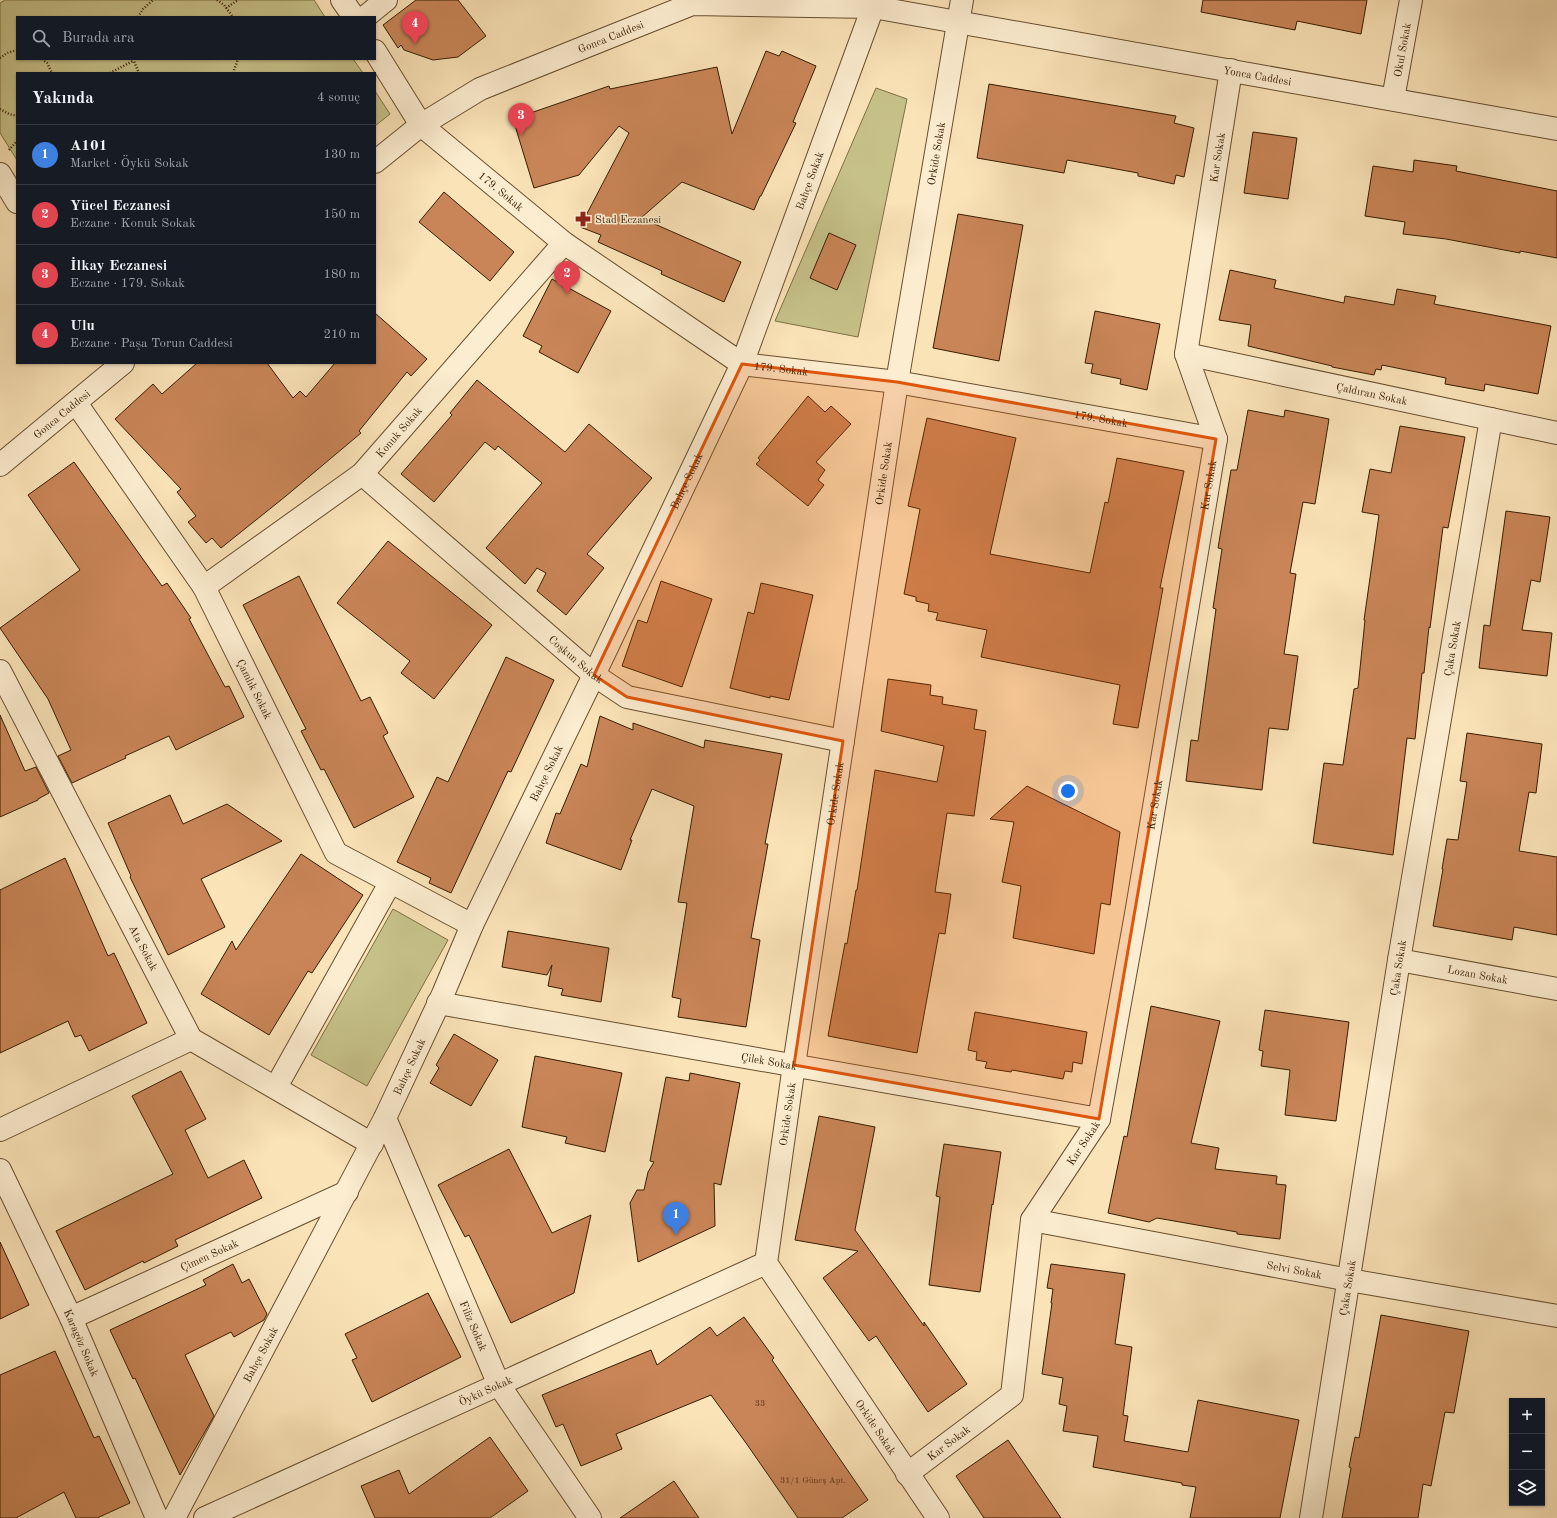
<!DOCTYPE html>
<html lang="tr">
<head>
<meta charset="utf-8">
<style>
	:root { --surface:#171b24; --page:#242831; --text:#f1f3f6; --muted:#9ea1a6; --line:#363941; --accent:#8c9099 }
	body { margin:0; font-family:"Old Standard TT",serif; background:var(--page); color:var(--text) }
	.controls { position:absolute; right:12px; bottom:12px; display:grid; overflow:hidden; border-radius:0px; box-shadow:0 1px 3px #0004 }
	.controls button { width:36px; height:36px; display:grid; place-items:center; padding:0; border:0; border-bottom:1px solid var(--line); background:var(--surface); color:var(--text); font:20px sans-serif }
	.you { position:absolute; left:1068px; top:791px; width:14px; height:14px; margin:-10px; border:3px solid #fff; border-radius:50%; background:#1a73e8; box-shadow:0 0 0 6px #1a73e833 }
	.badge { display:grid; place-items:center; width:26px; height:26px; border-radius:50%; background:var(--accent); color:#fff; font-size:13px; font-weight:700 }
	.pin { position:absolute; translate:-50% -33px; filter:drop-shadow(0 1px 2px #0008) }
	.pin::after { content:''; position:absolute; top:21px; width:14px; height:12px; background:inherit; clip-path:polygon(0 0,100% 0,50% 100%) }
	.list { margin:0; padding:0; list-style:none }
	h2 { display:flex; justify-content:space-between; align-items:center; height:52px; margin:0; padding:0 16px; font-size:17px }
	h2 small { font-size:13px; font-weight:400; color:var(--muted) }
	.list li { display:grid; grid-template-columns:26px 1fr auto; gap:12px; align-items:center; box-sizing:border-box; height:60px; padding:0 16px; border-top:1px solid var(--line) }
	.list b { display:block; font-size:15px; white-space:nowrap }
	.list p { margin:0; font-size:13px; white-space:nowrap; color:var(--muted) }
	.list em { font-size:13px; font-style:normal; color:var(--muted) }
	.icon { flex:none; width:22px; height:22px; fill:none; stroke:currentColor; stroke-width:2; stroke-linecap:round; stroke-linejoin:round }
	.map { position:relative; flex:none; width:1557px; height:1518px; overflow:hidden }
	.search { position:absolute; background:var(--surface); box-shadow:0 1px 3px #0004; left:16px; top:16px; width:360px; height:44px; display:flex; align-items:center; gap:10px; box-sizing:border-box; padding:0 14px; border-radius:0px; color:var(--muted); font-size:15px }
	.panel { position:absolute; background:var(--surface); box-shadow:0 1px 3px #0004; left:16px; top:72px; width:360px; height:292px; border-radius:0px }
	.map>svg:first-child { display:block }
</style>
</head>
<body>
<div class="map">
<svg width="1557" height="1518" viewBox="0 0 1557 1518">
	<rect width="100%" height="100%" fill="#fae3b7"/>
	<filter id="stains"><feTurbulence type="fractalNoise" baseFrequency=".005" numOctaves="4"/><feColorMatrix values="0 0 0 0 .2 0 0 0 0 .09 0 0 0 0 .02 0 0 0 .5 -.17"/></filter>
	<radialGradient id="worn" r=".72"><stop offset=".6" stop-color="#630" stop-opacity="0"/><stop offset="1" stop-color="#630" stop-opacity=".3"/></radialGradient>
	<!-- green -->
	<path fill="#c6c189" stroke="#7e6e44" d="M 5,0 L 314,0 L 325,17 L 17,17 L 17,59 L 353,59 L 363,73 L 17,73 L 17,160 L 0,133 L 0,3 Z
		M 876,88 L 907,99 L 858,337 L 775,321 Z
		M 375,91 L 390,114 L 375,126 Z
		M 393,909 L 448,940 L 367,1086 L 311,1055 Z"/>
	<!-- building -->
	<path fill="#c98557" stroke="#371c00" d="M 416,0 L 458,0 L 486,36 L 458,57 L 433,60 L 404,50 L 401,45 L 398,48 L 383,25 Z
		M 1203,0 L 1367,0 L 1361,34 L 1297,21 L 1295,30 L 1201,12 Z
		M 766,51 L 779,56 L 782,51 L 816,66 L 793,122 L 796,123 L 761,196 L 760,196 L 754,210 L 682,182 L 641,218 L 741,262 L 724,302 L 661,274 L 662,271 L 598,242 L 601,235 L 580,227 L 629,133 L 619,126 L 579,175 L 534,188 L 513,119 L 609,86 L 610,89 L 717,67 L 732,134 Z
		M 989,84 L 1176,116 L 1174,123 L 1194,128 L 1184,177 L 1176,175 L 1174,184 L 1138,176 L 1138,173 L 1067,160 L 1064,173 L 977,158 Z
		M 1253,132 L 1297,138 L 1288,199 L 1244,193 Z
		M 1414,160 L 1457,166 L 1456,171 L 1557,191 L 1557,258 L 1520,251 L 1520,253 L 1446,239 L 1403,234 L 1405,222 L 1365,216 L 1373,166 L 1413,172 Z
		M 444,192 L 514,252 L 490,281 L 419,222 Z
		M 958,214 L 1023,225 L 999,361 L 933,348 Z
		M 829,233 L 856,245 L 837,290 L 810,278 Z
		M 1230,270 L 1276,280 L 1274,288 L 1344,303 L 1345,296 L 1394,305 L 1397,289 L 1436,296 L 1434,304 L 1551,326 L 1538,394 L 1485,384 L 1484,391 L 1445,384 L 1446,378 L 1382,365 L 1381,370 L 1376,369 L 1374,375 L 1332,367 L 1332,366 L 1248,346 L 1251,325 L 1219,320 Z
		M 552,279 L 611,311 L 578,373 L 539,352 L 542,346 L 523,336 Z
		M 1095,311 L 1160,324 L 1147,390 L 1120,384 L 1121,379 L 1091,373 L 1093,364 L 1085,363 Z
		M 375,313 L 427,359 L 411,376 L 407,372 L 359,431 L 361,433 L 286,496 L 221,548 L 212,538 L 206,543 L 188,522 L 196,516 L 177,492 L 181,489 L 115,419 L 153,384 L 162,394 L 197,363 L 267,363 L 293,398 L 300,391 L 306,397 L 335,363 L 375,363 Z
		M 477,380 L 565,452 L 589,424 L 652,478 L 587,554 L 604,568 L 566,615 L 537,591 L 546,573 L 537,568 L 525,584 L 486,548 L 542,483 L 498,446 L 495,450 L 485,442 L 434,502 L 401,474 L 452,415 L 450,413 Z
		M 808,396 L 825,412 L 831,406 L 851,424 L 816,462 L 825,470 L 818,480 L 824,485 L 808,506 L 756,464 L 760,460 L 758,458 Z
		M 1248,410 L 1284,417 L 1285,410 L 1329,419 L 1315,504 L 1303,502 L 1290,573 L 1296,574 L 1284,654 L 1298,656 L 1288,730 L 1269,728 L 1262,790 L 1186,781 L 1191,740 L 1198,741 L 1216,609 L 1213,608 L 1222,549 L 1218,548 L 1231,470 L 1237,470 Z
		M 927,418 L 1016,438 L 990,554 L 1090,573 L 1105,502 L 1108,503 L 1117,458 L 1184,471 L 1160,588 L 1163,588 L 1138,728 L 1113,724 L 1120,685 L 981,657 L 987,630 L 936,620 L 938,613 L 928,611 L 929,604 L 916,601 L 916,597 L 904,594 L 920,509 L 908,506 Z
		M 1400,426 L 1465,437 L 1448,528 L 1443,527 L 1430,628 L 1429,627 L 1424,673 L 1422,673 L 1415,739 L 1407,738 L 1393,855 L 1313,843 L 1324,763 L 1343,765 L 1354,689 L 1358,688 L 1365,620 L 1364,620 L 1379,515 L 1362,512 L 1370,469 L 1391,473 Z
		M 74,462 L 162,586 L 167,583 L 191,618 L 189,619 L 225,687 L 229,686 L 244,717 L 176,750 L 169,736 L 125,756 L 126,758 L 72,783 L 58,756 L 71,750 L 48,699 L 0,628 L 80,570 L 28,495 Z
		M 1506,511 L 1550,517 L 1540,582 L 1531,580 L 1522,630 L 1552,633 L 1547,676 L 1479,668 L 1484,625 L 1490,626 Z
		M 388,541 L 492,625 L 434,699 L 401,673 L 410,661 L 337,603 Z
		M 299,576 L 361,701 L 370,697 L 388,733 L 383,736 L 414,797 L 354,828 L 324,769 L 321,770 L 301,731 L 306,729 L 243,605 Z
		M 661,581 L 712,599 L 682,687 L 622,666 L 638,620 L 647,623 Z
		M 761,583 L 813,595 L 789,700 L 770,696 L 770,698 L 730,688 L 748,612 L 754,614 Z
		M 506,657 L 554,680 L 511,772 L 508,771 L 451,893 L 429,883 L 431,878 L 397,862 L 437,777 L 448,782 Z
		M 888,679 L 931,685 L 930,695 L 943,697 L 942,704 L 977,710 L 974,729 L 986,731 L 974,816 L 947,813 L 935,892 L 951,894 L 945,934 L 939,933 L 917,1053 L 828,1036 L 845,943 L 847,944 L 856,890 L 857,890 L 875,770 L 937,782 L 944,746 L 881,731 Z
		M 0,715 L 25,771 L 36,767 L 49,793 L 38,799 L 38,800 L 0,817 Z
		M 600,716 L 633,730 L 633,723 L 704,748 L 705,740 L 782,754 L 765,844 L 768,844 L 751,938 L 760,940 L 746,1027 L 678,1017 L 681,999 L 672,997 L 687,903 L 678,902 L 694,806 L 652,789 L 630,840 L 632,840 L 621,870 L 546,843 L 556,813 L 560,814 L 581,764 L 587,767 Z
		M 1467,733 L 1542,744 L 1536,793 L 1529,792 L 1519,851 L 1557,857 L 1557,935 L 1514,927 L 1512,940 L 1433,926 L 1443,869 L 1442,869 L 1447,839 L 1458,840 L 1467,782 L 1460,781 Z
		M 1027,786 L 1120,832 L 1110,905 L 1101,903 L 1094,954 L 1013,938 L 1021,886 L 1002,882 L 1014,822 L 990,819 Z
		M 170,795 L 183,824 L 227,804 L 282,841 L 201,879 L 225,927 L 168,955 L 130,877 L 131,876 L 108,823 Z
		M 301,854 L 363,895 L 312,973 L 308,971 L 269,1035 L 201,994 L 232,941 L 236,950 Z
		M 65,858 L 108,956 L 114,953 L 147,1023 L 89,1051 L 81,1035 L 75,1037 L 68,1021 L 0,1053 L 0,890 Z
		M 508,931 L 609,948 L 601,1002 L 561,995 L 563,989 L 548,986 L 552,965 L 547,975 L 502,967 Z
		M 1151,1006 L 1220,1021 L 1191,1143 L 1219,1148 L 1215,1169 L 1277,1176 L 1276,1184 L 1286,1185 L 1280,1239 L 1237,1234 L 1237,1232 L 1157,1218 L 1149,1222 L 1108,1213 L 1124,1136 L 1127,1137 Z
		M 1265,1010 L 1349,1022 L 1336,1121 L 1285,1115 L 1290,1070 L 1261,1066 L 1263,1051 L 1259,1050 Z
		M 975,1012 L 1087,1032 L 1082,1064 L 1073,1062 L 1072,1072 L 1065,1071 L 1063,1079 L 1012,1070 L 1011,1072 L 985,1068 L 987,1062 L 976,1060 L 977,1052 L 968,1050 Z
		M 454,1034 L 498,1060 L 471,1106 L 430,1083 L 439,1068 L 436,1065 Z
		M 535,1056 L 622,1073 L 605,1152 L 565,1143 L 567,1137 L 522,1127 Z
		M 181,1071 L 206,1119 L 185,1130 L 208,1178 L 244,1160 L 262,1198 L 175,1240 L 178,1246 L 144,1263 L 143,1261 L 85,1290 L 56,1231 L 173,1174 L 132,1096 Z
		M 690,1073 L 740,1083 L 721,1185 L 714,1183 L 715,1226 L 638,1262 L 630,1203 L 637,1190 L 644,1190 L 648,1172 L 654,1162 L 650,1161 L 666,1077 L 689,1081 Z
		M 819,1116 L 875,1127 L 855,1230 L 924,1326 L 924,1322 L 967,1384 L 928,1412 L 876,1336 L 869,1341 L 823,1278 L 858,1251 L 795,1240 Z
		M 944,1144 L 1001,1152 L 993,1205 L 992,1204 L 980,1292 L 929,1285 L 940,1197 L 936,1196 Z
		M 509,1149 L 552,1233 L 591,1215 L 574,1293 L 511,1323 L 469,1235 L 465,1237 L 438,1185 Z
		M 0,1242 L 29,1305 L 0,1319 Z
		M 233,1264 L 242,1283 L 249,1279 L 267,1314 L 264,1320 L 234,1337 L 231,1332 L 185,1355 L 214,1416 L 180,1475 L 135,1378 L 133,1379 L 110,1330 L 206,1285 L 203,1280 Z
		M 1051,1264 L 1125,1274 L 1115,1344 L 1132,1347 L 1123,1415 L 1128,1416 L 1124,1441 L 1188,1452 L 1198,1400 L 1299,1420 L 1280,1518 L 1190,1518 L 1196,1487 L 1182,1485 L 1182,1483 L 1093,1467 L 1098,1436 L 1063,1431 L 1067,1406 L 1059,1404 L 1063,1378 L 1042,1374 L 1052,1303 L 1051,1303 L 1053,1289 L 1047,1288 Z
		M 428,1293 L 461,1357 L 372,1402 L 352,1360 L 357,1358 L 345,1334 Z
		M 1381,1315 L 1469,1331 L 1454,1413 L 1445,1412 L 1431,1486 L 1423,1484 L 1418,1518 L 1342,1518 L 1351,1468 L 1349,1467 L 1355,1437 L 1359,1438 Z
		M 744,1317 L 774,1358 L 772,1360 L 868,1500 L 842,1518 L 798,1518 L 746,1443 L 711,1395 L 616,1434 L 622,1449 L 581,1466 L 563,1424 L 556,1427 L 542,1395 L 651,1350 L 657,1365 L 710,1327 L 717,1336 Z
		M 55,1351 L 94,1438 L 99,1436 L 130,1503 L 97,1518 L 76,1518 L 64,1492 L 16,1518 L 0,1518 L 0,1375 Z
		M 490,1437 L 528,1491 L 490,1518 L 375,1518 L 361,1486 L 399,1470 L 409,1494 Z
		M 1008,1440 L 1061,1518 L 984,1518 L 956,1476 Z
		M 674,1481 L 699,1518 L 620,1518 Z"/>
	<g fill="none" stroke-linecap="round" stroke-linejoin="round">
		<defs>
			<g id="minor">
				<path d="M 342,0 L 354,17"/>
				<path d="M 365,17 L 386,0"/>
				<path id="s1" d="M 375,51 L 421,125 L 564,243 L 742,364 L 897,382 L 1216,439"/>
				<path id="s2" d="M 1393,99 L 1411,0"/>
				<path id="s3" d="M 375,162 L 421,125 L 480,89 L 692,4 L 873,7 L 1557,129"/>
				<path d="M 0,174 L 17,202"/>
				<path id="s4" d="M 1186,354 L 1557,433"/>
				<path id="s5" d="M 76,403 L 204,587 L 336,853 L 472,925"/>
				<path id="s6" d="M 0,465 L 123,363"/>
				<path id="s7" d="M 362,474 L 594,675 L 627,697 L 843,741"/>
				<path id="s8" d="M 204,587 L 362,474 L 564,243"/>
				<path id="s9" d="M 0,671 L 191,1039 L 372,1144"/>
				<path id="s10" d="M 1399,960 L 1557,989"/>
				<path id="s11" d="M 438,1003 L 1099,1119"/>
				<path d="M 276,1087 L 390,883"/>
				<path id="s12" d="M 385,1118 L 499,1385 L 590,1518"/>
				<path d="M 0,1130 L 191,1039"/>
				<path id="s13" d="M 0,1170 L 71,1318 L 157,1518"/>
				<path id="s14" d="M 1032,1220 L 1349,1280 L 1557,1316"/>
				<path id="s15" d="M 71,1318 L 347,1192"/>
				<path id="s16" d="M 907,1474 L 1012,1395 L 1032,1220 L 1099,1119 L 1136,914 L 1216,439 L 1186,354 L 1231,70"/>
				<path id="s17" d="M 174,1518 L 385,1118 L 443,994 L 472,925 L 594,675 L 742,364 L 873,7"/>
				<path id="s18" d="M 205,1518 L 766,1263"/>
				<path id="s19" d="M 938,1518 L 766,1263 L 794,1065 L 897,382 L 962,0"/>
				<path id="s20" d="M 1311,1518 L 1399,960 L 1491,419"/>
			</g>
		</defs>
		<!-- minor casing -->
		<use href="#minor" stroke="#684e2e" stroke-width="24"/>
		<!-- path -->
		<path stroke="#371c00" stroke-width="2.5" stroke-dasharray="1 2" stroke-linecap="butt" d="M 217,0 L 224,5 L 233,17
			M 226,8 L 238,0
			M 138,17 L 143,9 L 153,0
			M 0,58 L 7,53 L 17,50
			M 42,59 L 47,63 L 52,73
			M 133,59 L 139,73
			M 110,73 L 133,61
			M 233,73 L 238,59
			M 0,109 L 9,114 L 17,116
			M 9,150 L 17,141"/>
		<!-- minor -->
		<use href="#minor" stroke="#fcedd0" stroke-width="22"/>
	</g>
	<!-- marked area -->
	<path fill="#df560b" fill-opacity="0.2" stroke="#df560b" stroke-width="3" stroke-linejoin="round" d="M 742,364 L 897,382 L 1216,439 L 1099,1119 L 794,1065 L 843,741 L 627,697 L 594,675 Z"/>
	<!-- icons -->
	<defs>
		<symbol id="pharmacy-bare" viewBox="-9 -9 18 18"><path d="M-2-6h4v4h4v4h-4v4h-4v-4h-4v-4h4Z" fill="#8f2418" stroke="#fcedd0" stroke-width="2.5" paint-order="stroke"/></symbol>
	</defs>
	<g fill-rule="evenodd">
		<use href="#pharmacy-bare" x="572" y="208" width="22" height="22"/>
	</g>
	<g text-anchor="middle" stroke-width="3" stroke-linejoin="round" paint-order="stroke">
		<!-- number labels -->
		<g font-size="9" fill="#5c3616">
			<text x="760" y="1406">33</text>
			<text x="813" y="1483">31/1 Güneş Apt.</text>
		</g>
		<!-- street labels -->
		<g font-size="11" fill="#371c00" stroke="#fcedd0">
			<text dy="4" stroke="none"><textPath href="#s3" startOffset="269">Gonca Caddesi</textPath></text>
			<text dy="4" stroke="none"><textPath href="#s2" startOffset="50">Okul Sokak</textPath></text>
			<text dy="4" stroke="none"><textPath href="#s3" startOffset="928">Yonca Caddesi</textPath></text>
			<text dy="4" stroke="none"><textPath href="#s19" startOffset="1430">Orkide Sokak</textPath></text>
			<text dy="4" stroke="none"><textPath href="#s16" startOffset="1408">Kar Sokak</textPath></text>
			<text dy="4" stroke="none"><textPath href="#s17" startOffset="1482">Bahçe Sokak</textPath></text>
			<text dy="4" stroke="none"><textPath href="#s1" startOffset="191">179. Sokak</textPath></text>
			<text dy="4" stroke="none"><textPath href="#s1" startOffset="527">179. Sokak</textPath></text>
			<text dy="4" stroke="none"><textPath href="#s4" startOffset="190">Çaldıran Sokak</textPath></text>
			<text dy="4" stroke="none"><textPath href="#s6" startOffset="80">Gonca Caddesi</textPath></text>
			<text dy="4" stroke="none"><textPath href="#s1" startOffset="851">179. Sokak</textPath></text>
			<text dy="4" stroke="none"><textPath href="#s8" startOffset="250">Konuk Sokak</textPath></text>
			<text dy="4" stroke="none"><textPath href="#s19" startOffset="1106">Orkide Sokak</textPath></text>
			<text dy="4" stroke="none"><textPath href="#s17" startOffset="1157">Bahçe Sokak</textPath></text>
			<text dy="4" stroke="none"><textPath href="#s16" startOffset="1072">Kar Sokak</textPath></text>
			<text dy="4" stroke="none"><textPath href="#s20" startOffset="881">Çaka Sokak</textPath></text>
			<text dy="4" stroke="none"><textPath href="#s7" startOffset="283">Coşkun Sokak</textPath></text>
			<text dy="4" stroke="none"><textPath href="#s5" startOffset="338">Çamlık Sokak</textPath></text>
			<text dy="4" stroke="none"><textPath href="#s17" startOffset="833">Bahçe Sokak</textPath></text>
			<text dy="4" stroke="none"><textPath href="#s19" startOffset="782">Orkide Sokak</textPath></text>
			<text dy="4" stroke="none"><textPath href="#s16" startOffset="748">Kar Sokak</textPath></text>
			<text dy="4" stroke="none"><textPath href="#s9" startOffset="312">Ata Sokak</textPath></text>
			<text dy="4" stroke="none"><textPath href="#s20" startOffset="557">Çaka Sokak</textPath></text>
			<text dy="4" stroke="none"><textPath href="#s10" startOffset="80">Lozan Sokak</textPath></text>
			<text dy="4" stroke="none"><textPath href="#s11" startOffset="336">Çilek Sokak</textPath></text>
			<text dy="4" stroke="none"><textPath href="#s17" startOffset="509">Bahçe Sokak</textPath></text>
			<text dy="4" stroke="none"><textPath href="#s19" startOffset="458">Orkide Sokak</textPath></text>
			<text dy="4" stroke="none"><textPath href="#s16" startOffset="400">Kar Sokak</textPath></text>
			<text dy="4" stroke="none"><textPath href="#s15" startOffset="152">Çimen Sokak</textPath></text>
			<text dy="4" stroke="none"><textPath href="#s14" startOffset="267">Selvi Sokak</textPath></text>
			<text dy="4" stroke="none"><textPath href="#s20" startOffset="233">Çaka Sokak</textPath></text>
			<text dy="4" stroke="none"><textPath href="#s12" startOffset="226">Filiz Sokak</textPath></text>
			<text dy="4" stroke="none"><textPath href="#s13" startOffset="191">Karagöz Sokak</textPath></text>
			<text dy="4" stroke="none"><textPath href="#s17" startOffset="185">Bahçe Sokak</textPath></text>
			<text dy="4" stroke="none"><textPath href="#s18" startOffset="308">Öykü Sokak</textPath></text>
			<text transform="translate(876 1427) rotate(56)" y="4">Orkide Sokak</text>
			<text dy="4" stroke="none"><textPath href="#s16" startOffset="52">Kar Sokak</textPath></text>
		</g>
		<!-- poi labels -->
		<g font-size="11" fill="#371c00" stroke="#fcedd0" text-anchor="start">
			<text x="595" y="223">Stad Eczanesi</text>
		</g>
	</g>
	<rect width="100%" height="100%" filter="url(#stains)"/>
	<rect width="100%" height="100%" fill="url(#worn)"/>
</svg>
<div class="controls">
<button>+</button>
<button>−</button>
<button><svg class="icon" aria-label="layers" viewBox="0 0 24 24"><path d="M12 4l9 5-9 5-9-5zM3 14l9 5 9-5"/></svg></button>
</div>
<div class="you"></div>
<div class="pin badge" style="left:676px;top:1235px;background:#3f7fe0">1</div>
<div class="pin badge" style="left:567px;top:294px;background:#e0444e">2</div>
<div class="pin badge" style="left:521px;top:136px;background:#e0444e">3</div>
<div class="pin badge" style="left:415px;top:44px;background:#e0444e">4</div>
<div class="search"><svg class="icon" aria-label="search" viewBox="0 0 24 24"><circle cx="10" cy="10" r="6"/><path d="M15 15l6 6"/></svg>Burada ara</div>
<section class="panel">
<h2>Yakında<small>4 sonuç</small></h2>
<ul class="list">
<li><span class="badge" style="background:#3f7fe0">1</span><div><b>A101</b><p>Market · Öykü Sokak</p></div><em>130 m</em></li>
<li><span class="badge" style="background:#e0444e">2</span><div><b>Yücel Eczanesi</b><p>Eczane · Konuk Sokak</p></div><em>150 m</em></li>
<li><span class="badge" style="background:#e0444e">3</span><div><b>İlkay Eczanesi</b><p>Eczane · 179. Sokak</p></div><em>180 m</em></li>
<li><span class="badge" style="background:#e0444e">4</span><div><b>Ulu</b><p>Eczane · Paşa Torun Caddesi</p></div><em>210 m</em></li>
</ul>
</section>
</div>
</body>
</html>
